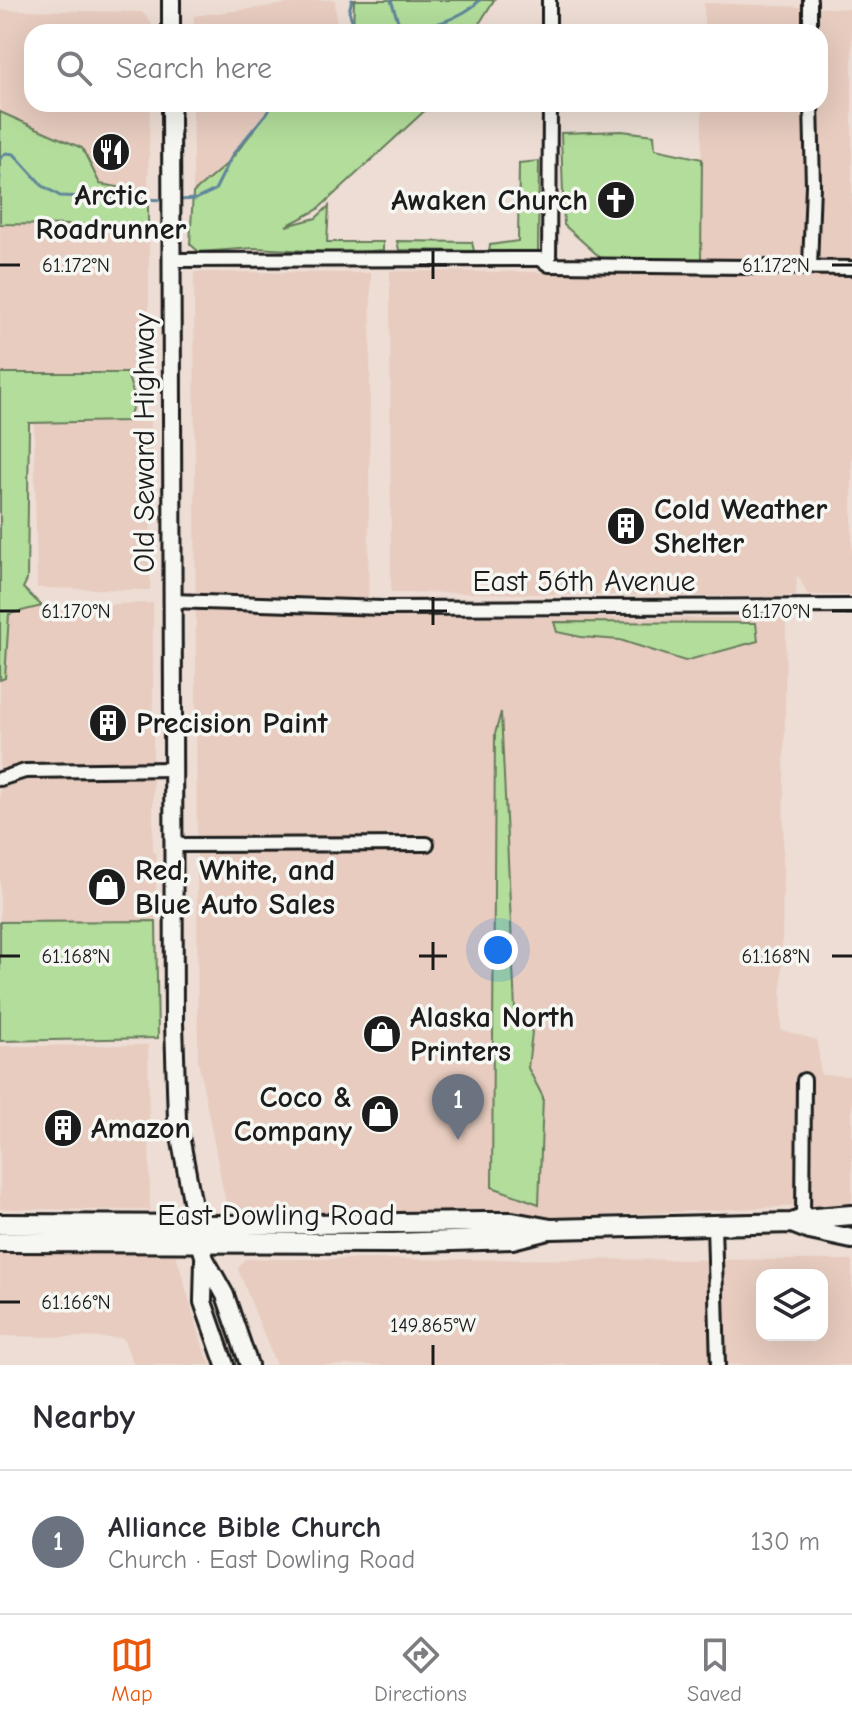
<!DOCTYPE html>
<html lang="en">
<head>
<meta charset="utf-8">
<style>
	:root { --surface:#fff; --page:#f7f7f7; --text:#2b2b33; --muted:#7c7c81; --line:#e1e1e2; --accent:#ea580c }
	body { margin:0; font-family:"Comic Neue",sans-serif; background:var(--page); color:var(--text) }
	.controls { position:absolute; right:24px; bottom:24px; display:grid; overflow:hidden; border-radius:16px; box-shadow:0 8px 32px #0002 }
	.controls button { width:72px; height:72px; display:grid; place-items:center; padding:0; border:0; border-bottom:2px solid var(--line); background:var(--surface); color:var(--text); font:40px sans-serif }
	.you { position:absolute; left:498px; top:950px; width:28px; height:28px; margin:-20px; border:6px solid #fff; border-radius:50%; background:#1a73e8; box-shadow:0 0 0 12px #1a73e833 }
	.badge { display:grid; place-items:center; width:52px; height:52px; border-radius:50%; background:var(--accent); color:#fff; font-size:26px; font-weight:700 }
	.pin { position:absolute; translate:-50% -66px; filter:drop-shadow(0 2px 4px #0008) }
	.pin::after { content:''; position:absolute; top:42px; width:28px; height:24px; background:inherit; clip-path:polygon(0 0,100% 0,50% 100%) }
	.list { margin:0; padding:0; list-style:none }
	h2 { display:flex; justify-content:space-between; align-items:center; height:104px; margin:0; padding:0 32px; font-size:34px }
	h2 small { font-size:26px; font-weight:400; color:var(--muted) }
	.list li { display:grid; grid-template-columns:52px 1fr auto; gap:24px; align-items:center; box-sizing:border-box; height:144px; padding:0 32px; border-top:2px solid var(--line) }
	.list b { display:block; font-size:30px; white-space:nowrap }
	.list p { margin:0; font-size:26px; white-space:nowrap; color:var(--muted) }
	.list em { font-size:26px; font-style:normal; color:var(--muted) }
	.icon { flex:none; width:44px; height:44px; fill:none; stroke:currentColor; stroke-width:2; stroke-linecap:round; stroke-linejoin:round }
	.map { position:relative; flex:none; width:852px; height:1365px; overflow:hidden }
	.search { position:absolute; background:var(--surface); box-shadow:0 8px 32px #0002; left:24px; right:24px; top:24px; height:88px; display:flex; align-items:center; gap:20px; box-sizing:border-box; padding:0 28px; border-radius:24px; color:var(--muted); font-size:30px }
	.sheet { height:248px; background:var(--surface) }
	nav { display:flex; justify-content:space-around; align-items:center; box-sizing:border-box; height:112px; border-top:2px solid var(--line); background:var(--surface); font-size:22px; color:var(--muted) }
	nav a { display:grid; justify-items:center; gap:4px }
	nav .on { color:var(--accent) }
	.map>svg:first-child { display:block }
</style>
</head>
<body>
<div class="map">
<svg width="852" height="1365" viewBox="0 0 852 1365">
	<rect width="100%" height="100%" fill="#edddd4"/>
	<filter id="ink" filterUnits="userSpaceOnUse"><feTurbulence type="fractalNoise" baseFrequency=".0125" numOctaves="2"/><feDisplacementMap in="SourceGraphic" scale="16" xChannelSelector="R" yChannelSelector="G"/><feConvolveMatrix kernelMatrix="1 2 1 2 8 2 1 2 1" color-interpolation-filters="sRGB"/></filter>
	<g filter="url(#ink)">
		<!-- built -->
		<path fill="#e7ccbf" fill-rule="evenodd" d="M 320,0 L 335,0 L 337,32 L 194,32 L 194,16 Z
			M 704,3 L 852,9 L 852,595 L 808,595 L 797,574 L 796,595 L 776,597 L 391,592 L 390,271 L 797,274 L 794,261 L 701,259 L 702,104 L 820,104 L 820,32 L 704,32 Z
			M 0,10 L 142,12 L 152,24 L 152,32 L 32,32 L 32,104 L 150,104 L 148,192 L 100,184 L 82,148 L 0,112 Z
			M 193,104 L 274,104 L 229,162 L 193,193 Z
			M 0,224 L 135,226 L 149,240 L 149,372 L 0,373 Z
			M 194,272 L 371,273 L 368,617 L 786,618 L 781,1030 L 817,1040 L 821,1075 L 852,1076 L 852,1207 L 800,1206 L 544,1218 L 227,1209 L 198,1060 Z
			M 151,421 L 150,590 L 37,588 L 34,422 Z
			M 153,603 L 153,852 L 156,854 L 156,921 L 0,922 L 0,680 L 5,678 L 9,614 L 42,606 Z
			M 148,1045 L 150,1210 L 0,1209 L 0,1046 Z
			M 0,1252 L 176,1255 L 203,1347 L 211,1365 L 134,1365 L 123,1338 L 0,1336 Z
			M 245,1259 L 852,1260 L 852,1365 L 276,1365 L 238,1269 ZM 762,1275 L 822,1275 L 822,1335 L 762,1335 Z"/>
		<!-- green -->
		<path fill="#b2dd9b" stroke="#677c5c" stroke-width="2" d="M 354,0 L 494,0 L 474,32 L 353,32 Z
			M 274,104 L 432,104 L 317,210 L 286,226 L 316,218 L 329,206 L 327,242 L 383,242 L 383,250 L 346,253 L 254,248 L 199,252 L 190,244 L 193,193 L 229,162 Z
			M 0,112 L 82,148 L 100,184 L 148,192 L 148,226 L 0,224 Z
			M 622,131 L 654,135 L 655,149 L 702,159 L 701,259 L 602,259 L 564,225 L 561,133 Z
			M 539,161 L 538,253 L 489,254 L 490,245 L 518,241 L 519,163 Z
			M 397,241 L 472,242 L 474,251 L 399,250 Z
			M 0,373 L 127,373 L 135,399 L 128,421 L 29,423 L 27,580 L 23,588 L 42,606 L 9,614 L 5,678 L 0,680 Z
			M 554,622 L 756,623 L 758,641 L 685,661 L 620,640 L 581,637 L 557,632 Z
			M 501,712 L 515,1009 L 532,1032 L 528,1068 L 543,1097 L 539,1204 L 492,1187 L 495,734 Z
			M 156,921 L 158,1038 L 0,1041 L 0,922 Z"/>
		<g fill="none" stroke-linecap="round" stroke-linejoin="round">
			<!-- stream -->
			<path stroke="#60869b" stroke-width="3" d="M 352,0 L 349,11 L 356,32
				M 391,0 L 398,21 C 420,36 464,17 480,0
				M 0,159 L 6,153 L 14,154 L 43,186 L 60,196 L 167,200
				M 0,177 L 0,178
				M 179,200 L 196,199 L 215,190 L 233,154 L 274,104"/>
			<defs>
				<path id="street" d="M 549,0 L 549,32
					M 810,0 L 810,32
					M 171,260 L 540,259 L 549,265 L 852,268
					M 549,265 L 550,104
					M 810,267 L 813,185 L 811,104
					M 172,601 L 383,608 L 852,606
					M 0,779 L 25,771 L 173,769
					M 173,845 L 427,844
					M 803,1219 L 804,1080
					M 714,1225 L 718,1365"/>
				<path id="secondary" d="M 171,0 L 171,32
					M 171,104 L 174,1023 L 177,1120 L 200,1243 L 205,1259 L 225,1295 L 249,1365
					M 204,1260 L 203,1302 L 225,1365"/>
				<path id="primary" d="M 792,1223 L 810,1230 L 852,1239
					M 0,1224 L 226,1225 L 486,1222 L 512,1222 L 551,1229 L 792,1223 L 803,1219 L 852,1215
					M 0,1242 L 393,1243 L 512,1239 L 544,1231"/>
			</defs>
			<!-- street casing -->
			<use href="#street" stroke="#1c1c1c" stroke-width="18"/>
			<!-- secondary casing -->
			<use href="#secondary" stroke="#1c1c1c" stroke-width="22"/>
			<!-- primary casing -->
			<use href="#primary" stroke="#1c1c1c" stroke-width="24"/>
			<!-- street -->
			<use href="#street" stroke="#f6f6f2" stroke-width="12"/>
			<!-- secondary -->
			<use href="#secondary" stroke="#f6f6f2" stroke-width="16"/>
			<!-- primary -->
			<use href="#primary" stroke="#f6f6f2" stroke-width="18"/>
		</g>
	</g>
	<!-- ticks -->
	<path fill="none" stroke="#1c1c1c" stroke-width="3" d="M 433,251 L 433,279M 0,265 L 20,265M 419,265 L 447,265M 832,265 L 852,265M 433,597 L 433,625M 0,611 L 20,611M 419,611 L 447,611M 832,611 L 852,611M 433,942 L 433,970M 0,956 L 20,956M 419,956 L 447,956M 832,956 L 852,956M 0,1302 L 20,1302M 433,1345 L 433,1365"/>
	<!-- icons -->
	<defs>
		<symbol id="restaurant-disc" viewBox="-11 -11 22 22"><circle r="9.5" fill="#1c1c1c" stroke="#f6f6f2"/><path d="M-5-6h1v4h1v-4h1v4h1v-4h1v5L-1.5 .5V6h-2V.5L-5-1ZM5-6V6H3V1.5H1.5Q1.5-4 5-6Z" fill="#fff"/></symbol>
		<symbol id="church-disc" viewBox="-11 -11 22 22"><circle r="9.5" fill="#1c1c1c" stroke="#f6f6f2"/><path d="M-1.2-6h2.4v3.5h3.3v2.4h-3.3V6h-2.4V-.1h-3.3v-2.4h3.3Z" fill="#fff"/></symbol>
		<symbol id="building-disc" viewBox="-11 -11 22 22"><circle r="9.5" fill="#1c1c1c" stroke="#f6f6f2"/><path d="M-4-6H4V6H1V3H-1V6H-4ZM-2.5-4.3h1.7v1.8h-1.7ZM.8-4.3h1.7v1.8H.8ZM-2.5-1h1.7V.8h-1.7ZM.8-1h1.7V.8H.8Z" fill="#fff"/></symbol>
		<symbol id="shop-disc" viewBox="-11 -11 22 22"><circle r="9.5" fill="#1c1c1c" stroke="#f6f6f2"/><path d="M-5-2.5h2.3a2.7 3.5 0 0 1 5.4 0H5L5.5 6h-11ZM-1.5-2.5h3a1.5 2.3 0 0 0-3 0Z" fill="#fff"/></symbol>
	</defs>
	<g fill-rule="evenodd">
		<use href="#restaurant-disc" x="89" y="130" width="44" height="44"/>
		<use href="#church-disc" x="594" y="178" width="44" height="44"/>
		<use href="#building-disc" x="604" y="504" width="44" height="44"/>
		<use href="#building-disc" x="86" y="701" width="44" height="44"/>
		<use href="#shop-disc" x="85" y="865" width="44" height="44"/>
		<use href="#shop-disc" x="360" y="1012" width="44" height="44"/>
		<use href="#shop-disc" x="358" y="1092" width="44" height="44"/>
		<use href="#building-disc" x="41" y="1106" width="44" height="44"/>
	</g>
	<g text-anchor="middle" stroke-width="7" stroke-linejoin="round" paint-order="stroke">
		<!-- poi labels -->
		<g font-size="30" font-weight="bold" fill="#1c1c1c" stroke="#f6f6f2" text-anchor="start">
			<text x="111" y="205" text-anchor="middle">Arctic<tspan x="111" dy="34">Roadrunner</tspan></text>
			<text x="588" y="210" text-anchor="end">Awaken Church</text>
			<text x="654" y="519">Cold Weather<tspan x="654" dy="34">Shelter</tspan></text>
			<text x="136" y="733">Precision Paint</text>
			<text x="135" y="880">Red, White, and<tspan x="135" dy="34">Blue Auto Sales</tspan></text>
			<text x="410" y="1027">Alaska North<tspan x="410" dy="34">Printers</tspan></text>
			<text x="352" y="1107" text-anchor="end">Coco &amp;<tspan x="352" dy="34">Company</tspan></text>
			<text x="91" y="1138">Amazon</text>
		</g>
		<!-- street labels -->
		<g font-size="30" fill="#1c1c1c" stroke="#f6f6f2">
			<text transform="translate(144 443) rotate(-90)" y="10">Old Seward Highway</text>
			<text x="584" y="591">East 56th Avenue</text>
			<text x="276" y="1225">East Dowling Road</text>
		</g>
	</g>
	<g font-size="20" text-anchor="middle" fill="#1c1c1c" stroke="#f6f6f2" stroke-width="7" stroke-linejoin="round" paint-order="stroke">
		<text x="76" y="272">61.172°N</text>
		<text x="776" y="272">61.172°N</text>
		<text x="76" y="618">61.170°N</text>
		<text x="776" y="618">61.170°N</text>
		<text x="76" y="963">61.168°N</text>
		<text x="776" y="963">61.168°N</text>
		<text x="76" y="1309">61.166°N</text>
		<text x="433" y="1332">149.865°W</text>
	</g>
</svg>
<div class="controls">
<button><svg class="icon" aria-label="layers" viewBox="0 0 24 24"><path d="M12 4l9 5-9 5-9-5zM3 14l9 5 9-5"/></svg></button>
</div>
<div class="you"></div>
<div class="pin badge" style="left:458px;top:1140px;background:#6b7280">1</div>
<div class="search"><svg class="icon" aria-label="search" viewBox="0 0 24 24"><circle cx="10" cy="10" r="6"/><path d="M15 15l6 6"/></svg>Search here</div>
</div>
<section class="sheet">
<h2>Nearby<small></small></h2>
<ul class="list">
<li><span class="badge" style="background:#6b7280">1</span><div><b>Alliance Bible Church</b><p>Church · East Dowling Road</p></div><em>130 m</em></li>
</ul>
</section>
<nav>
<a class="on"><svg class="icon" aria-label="map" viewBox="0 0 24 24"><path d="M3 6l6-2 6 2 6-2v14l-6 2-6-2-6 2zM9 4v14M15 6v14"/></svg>Map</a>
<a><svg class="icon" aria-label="directions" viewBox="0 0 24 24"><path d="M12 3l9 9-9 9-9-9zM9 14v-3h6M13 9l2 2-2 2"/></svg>Directions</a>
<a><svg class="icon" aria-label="saved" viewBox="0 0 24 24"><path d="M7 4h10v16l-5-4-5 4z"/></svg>Saved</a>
</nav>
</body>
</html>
